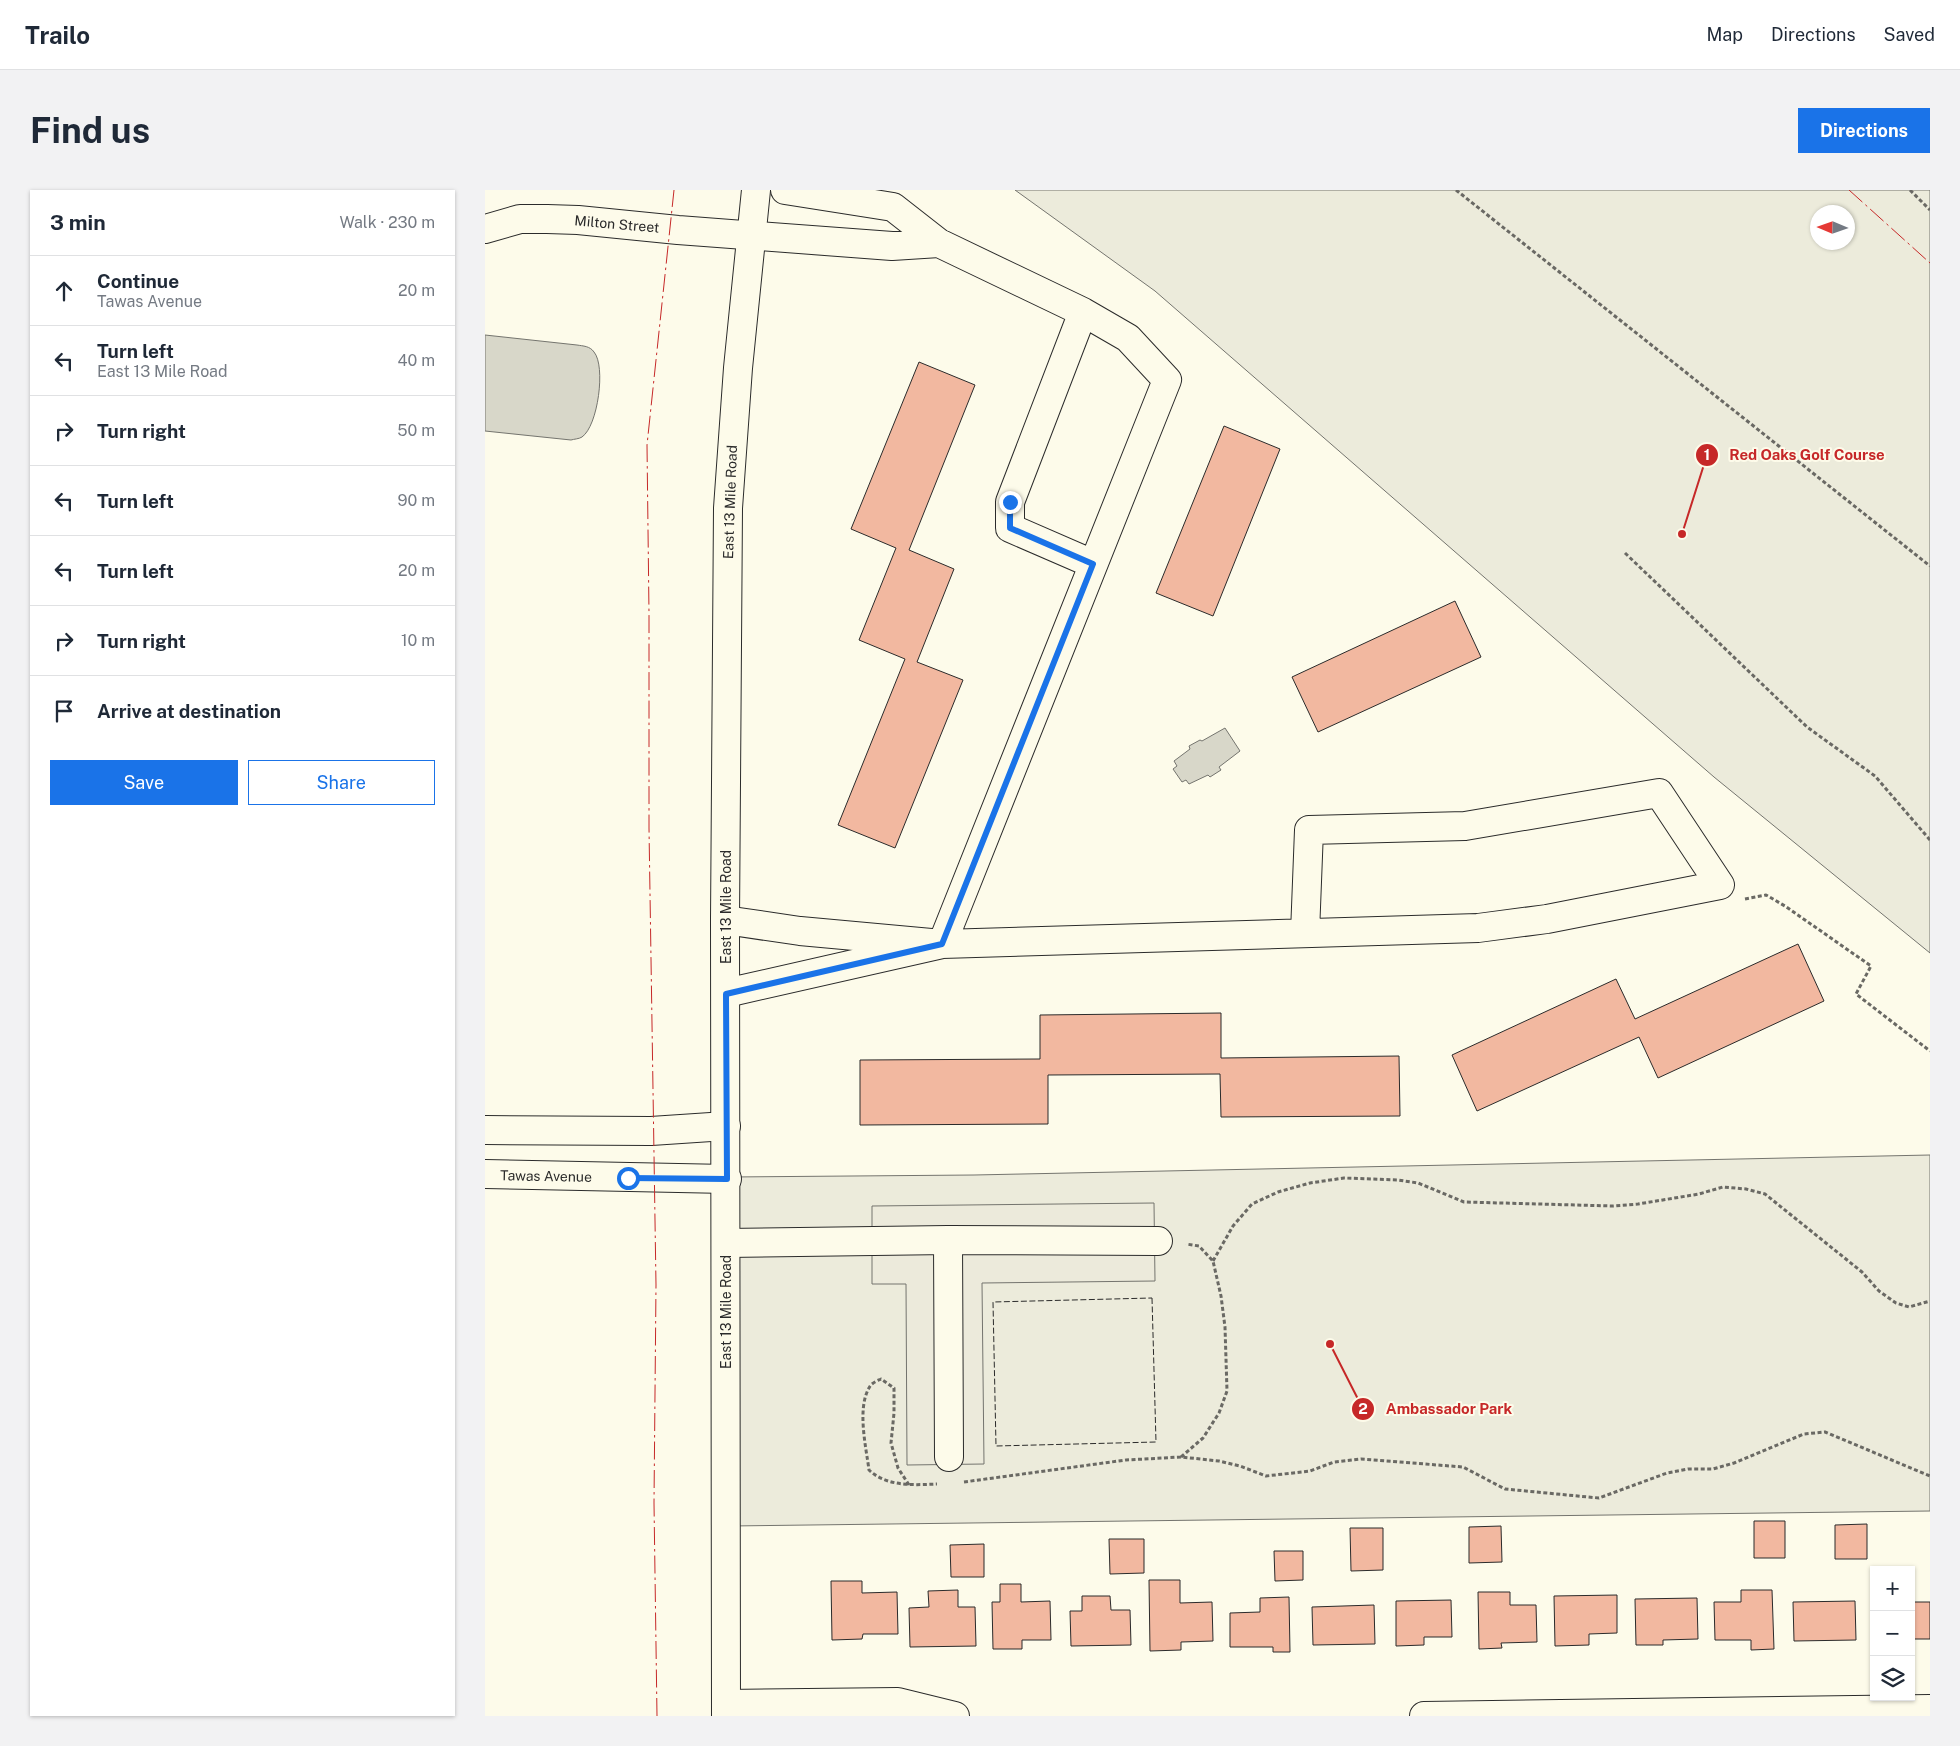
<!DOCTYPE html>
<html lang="en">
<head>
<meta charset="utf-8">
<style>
	:root { --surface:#fff; --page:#f2f2f3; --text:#1f2937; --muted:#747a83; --line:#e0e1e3; --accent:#1a73e8 }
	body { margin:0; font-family:"Public Sans",sans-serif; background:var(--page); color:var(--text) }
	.controls { position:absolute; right:15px; bottom:15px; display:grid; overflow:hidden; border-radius:0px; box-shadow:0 1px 4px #0004 }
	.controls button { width:45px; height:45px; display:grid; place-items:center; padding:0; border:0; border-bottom:1px solid var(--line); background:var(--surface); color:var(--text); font:25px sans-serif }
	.compass { position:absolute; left:1325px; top:15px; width:45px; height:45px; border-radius:50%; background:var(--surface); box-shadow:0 1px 4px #0004; rotate:272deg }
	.stop { position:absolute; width:15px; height:15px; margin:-11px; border:4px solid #1a73e8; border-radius:50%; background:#fff }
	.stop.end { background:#1a73e8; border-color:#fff; box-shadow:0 1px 5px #0008 }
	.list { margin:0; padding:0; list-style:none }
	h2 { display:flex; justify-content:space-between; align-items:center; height:65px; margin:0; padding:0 20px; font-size:21px }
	h2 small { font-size:16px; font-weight:400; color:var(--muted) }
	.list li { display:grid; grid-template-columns:32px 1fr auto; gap:15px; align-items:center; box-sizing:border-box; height:70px; padding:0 20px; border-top:1px solid var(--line) }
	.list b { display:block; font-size:19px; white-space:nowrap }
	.list p { margin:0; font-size:16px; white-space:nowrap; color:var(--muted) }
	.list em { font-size:16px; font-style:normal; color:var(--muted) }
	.actions { display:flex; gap:10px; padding:15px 20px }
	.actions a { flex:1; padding:11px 0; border:1px solid var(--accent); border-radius:0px; text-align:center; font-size:18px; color:var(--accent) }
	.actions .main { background:var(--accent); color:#fff }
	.icon { flex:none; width:28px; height:28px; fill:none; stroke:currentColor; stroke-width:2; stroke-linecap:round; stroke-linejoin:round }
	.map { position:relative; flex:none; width:1445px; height:1526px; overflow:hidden; border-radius:0px }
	header { display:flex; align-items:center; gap:30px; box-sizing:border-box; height:70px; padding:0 25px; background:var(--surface); border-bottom:1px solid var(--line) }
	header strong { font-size:24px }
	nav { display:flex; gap:28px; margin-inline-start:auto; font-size:18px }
	.intro { display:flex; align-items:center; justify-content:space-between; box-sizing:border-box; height:120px; padding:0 30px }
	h1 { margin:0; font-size:35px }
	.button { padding:12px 22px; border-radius:0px; background:var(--accent); color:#fff; font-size:18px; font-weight:700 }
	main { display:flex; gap:30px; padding:0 30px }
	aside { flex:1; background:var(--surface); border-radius:0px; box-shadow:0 1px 4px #0004 }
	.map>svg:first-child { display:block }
</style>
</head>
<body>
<header>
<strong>Trailo</strong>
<nav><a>Map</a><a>Directions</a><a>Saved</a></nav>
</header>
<div class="intro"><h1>Find us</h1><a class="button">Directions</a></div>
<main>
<aside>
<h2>3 min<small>Walk · 230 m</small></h2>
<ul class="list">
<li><svg class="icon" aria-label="ahead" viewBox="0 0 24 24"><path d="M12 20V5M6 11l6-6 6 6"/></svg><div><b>Continue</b><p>Tawas Avenue</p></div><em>20 m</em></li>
<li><svg class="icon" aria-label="left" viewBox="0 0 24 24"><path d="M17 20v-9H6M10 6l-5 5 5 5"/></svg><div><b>Turn left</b><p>East 13 Mile Road</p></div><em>40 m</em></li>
<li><svg class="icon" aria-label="right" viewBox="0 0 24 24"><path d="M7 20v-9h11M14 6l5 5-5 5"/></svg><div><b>Turn right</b></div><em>50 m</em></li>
<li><svg class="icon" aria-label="left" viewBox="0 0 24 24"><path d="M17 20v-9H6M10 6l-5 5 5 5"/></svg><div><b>Turn left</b></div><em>90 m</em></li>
<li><svg class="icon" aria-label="left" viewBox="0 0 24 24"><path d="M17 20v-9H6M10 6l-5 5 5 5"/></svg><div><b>Turn left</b></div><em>20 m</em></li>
<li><svg class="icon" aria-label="right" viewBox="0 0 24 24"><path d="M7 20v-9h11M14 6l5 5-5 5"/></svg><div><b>Turn right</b></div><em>10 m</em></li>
<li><svg class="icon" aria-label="arrive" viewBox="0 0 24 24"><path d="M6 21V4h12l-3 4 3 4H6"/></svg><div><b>Arrive at destination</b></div></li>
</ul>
<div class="actions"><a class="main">Save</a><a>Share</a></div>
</aside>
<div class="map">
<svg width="1445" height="1526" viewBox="0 0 1445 1526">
	<rect width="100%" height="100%" fill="#fdfbea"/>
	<!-- green -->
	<path fill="#ecebdb" stroke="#74746e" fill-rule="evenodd" d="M 530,0 L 1445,0 L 1445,763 L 1229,587 L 670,101 ZM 1332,22 L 1362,22 L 1362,52 L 1332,52 Z
		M 1445,965 L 1445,1321 L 245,1336 L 245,987 L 489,985 Z"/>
	<!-- parking -->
	<path fill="#eceadb" stroke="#74746e" d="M 669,1013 L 670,1091 L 497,1093 L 499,1274 L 422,1275 L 421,1094 L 387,1094 L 387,1016 Z"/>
	<!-- water -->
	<path fill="#d8d7c9" stroke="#74746e" d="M 0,145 L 92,155 C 98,156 105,156 109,162 C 121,176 113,236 97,247 C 94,249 89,249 86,250 L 0,241 Z
		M 740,538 L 755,561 L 734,577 L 736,580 L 725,587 L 723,585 L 704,594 L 701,590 L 697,592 L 688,579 L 692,576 L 689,571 L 705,559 L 704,556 L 715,550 L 717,551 Z"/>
	<!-- building -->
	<path fill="#f2b8a0" stroke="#2b2b2b" d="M 434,172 L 490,195 L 424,360 L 469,379 L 432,472 L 478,490 L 410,658 L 353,635 L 420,469 L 374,450 L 411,358 L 366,339 Z
		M 739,236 L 795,259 L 728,426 L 671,403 Z
		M 970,411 L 996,467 L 833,542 L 807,487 Z
		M 1313,754 L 1339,811 L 1173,888 L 1154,847 L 992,921 L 967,865 L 1131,789 L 1150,829 Z
		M 736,823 L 736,868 L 914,866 L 915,926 L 736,927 L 735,884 L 563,885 L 563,934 L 375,935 L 375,870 L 555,869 L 555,825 Z
		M 1269,1331 L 1300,1331 L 1300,1368 L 1269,1368 Z
		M 1382,1334 L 1382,1369 L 1350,1369 L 1350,1335 Z
		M 1016,1336 L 1017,1372 L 984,1373 L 984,1337 Z
		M 865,1338 L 898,1338 L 898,1380 L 866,1381 Z
		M 624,1349 L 659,1349 L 659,1383 L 625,1384 Z
		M 499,1354 L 499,1387 L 466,1387 L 465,1355 Z
		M 789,1361 L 818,1361 L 818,1390 L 790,1391 Z
		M 664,1390 L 695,1390 L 695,1413 L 727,1412 L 728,1451 L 696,1452 L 696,1460 L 665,1461 Z
		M 346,1391 L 377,1391 L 377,1403 L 412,1402 L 413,1444 L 378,1444 L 377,1449 L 347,1450 Z
		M 515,1394 L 536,1394 L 536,1412 L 565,1411 L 566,1450 L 537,1450 L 537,1459 L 508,1459 L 507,1412 L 515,1412 Z
		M 473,1400 L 473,1417 L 490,1417 L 491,1456 L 425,1457 L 424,1418 L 444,1417 L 443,1401 Z
		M 1256,1400 L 1287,1400 L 1289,1459 L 1266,1460 L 1266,1450 L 1230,1450 L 1229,1412 L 1256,1412 Z
		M 993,1402 L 1025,1402 L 1025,1415 L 1051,1415 L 1052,1452 L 1016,1453 L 1017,1458 L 994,1459 Z
		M 1132,1405 L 1132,1443 L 1104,1444 L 1104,1455 L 1070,1456 L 1069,1406 Z
		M 597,1406 L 625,1406 L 626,1420 L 645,1420 L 646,1455 L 586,1456 L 585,1421 L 597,1421 Z
		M 804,1407 L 805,1462 L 788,1462 L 788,1457 L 745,1457 L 745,1423 L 775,1422 L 775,1408 Z
		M 1212,1408 L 1213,1449 L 1178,1450 L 1178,1455 L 1151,1455 L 1150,1409 Z
		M 966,1410 L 967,1447 L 939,1447 L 939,1455 L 911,1456 L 911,1411 Z
		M 1370,1411 L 1371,1450 L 1309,1451 L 1308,1412 Z
		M 1426,1412 L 1445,1412 L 1445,1449 L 1426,1449 Z
		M 889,1415 L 890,1454 L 828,1455 L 827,1417 Z"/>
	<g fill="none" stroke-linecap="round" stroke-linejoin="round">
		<defs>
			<path id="minor" d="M 300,0 L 408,17 L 454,53 L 598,122 L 643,148 L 682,190 L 457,754 L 993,738 L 1062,729 L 1235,695 L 1174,603 L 980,636 L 824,640 L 820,743
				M 0,39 L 35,29 L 62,29 L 93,30 L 193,40 L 407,56 L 454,53
				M 598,122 L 525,312 L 525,338 L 608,374
				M 240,730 L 315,741 L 457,754 L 241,803
				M 0,940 L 166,941 L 241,936
				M 0,984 L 242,989
				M 463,1050 L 464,1267
				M 241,1053 L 463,1050 L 673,1051
				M 241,1514 L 413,1512 L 470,1526
				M 939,1526 L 1445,1519"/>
			<path id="major" d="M 241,1526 L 240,730 L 243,318 L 253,178 L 271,0"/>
		</defs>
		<!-- minor casing -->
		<use href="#minor" stroke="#2b2b2b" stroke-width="30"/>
		<!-- major casing -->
		<use href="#major" stroke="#2b2b2b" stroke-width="30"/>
		<!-- path -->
		<path stroke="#6a6964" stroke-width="3" stroke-dasharray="4 2.5" stroke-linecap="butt" d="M 971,0 L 1445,376
			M 1425,0 L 1445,20
			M 1140,363 L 1322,537 L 1390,586 L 1445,650
			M 1260,709 L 1281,705 L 1300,716 L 1386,776 L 1371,804 L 1445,861
			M 728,1071 L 748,1036 L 767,1014 L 793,1002 L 825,993 L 859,988 L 913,990 L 933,993 L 979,1012 L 1128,1016 L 1153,1014 L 1214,1004 L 1238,997 L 1261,999 L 1280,1004 L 1377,1082 L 1394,1101 L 1411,1113 L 1424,1117 L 1445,1111
			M 696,1267 L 718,1248 L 734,1223 L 742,1201 L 740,1137 L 736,1106 L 728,1071 L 714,1056 L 701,1054
			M 479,1292 L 641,1270 L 696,1267 L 734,1271 L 755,1276 L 781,1286 L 825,1281 L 849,1272 L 876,1269 L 978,1277 L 1020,1299 L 1114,1308 L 1182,1283 L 1203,1279 L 1228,1279 L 1249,1273 L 1319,1244 L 1340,1242 L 1445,1286
			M 424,1295 L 413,1278 L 406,1253 L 409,1223 L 409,1198 L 396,1189 C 392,1191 386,1193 384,1198 C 372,1219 381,1257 384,1280 C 402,1297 429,1295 452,1294"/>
		<!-- minor -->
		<use href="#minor" stroke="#fdfbea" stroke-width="28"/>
		<!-- major -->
		<use href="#major" stroke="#fdfbea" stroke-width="28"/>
		<!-- fence -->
		<path stroke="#2b2b2b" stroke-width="1" stroke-dasharray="6 2.5" stroke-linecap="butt" d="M 667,1108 L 671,1252 L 511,1256 L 508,1112 Z"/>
		<!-- power -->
		<path stroke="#c62828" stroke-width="1" stroke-dasharray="18 4 2.5 4" stroke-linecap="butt" d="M 1364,0 L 1445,73
			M 172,1526 L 169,1313 L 171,1095 L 164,638 L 164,423 L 162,255 L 189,0"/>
	</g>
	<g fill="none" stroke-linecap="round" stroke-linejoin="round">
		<!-- route -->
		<path stroke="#1a73e8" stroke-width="6" d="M 143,988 L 242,989 L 241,804 L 457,754 L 608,374 L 525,338 L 525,312"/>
	</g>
	<g text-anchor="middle" stroke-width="4" stroke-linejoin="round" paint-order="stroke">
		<!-- street labels -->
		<g font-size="14" fill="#2b2b2b" stroke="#fdfbea">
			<text transform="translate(132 34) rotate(5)" y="5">Milton Street</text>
			<text transform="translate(245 312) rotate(-88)" y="5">East 13 Mile Road</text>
			<text transform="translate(241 717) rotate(-90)" y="5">East 13 Mile Road</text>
			<text transform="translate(61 986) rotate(1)" y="5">Tawas Avenue</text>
			<text transform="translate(241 1122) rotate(-90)" y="5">East 13 Mile Road</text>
		</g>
	</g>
	<!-- callouts -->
	<path fill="none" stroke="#c62828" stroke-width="2" d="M1197 344L1222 265M845 1154L878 1219"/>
	<g fill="#c62828" stroke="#fdfbea" stroke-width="2">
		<circle cx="1197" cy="344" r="5"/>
		<circle cx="845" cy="1154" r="5"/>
		<circle cx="1222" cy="265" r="12"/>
		<circle cx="878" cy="1219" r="12"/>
	</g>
	<g font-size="15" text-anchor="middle" font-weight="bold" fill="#fff">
		<text x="1222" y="270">1</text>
		<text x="878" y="1224">2</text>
	</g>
	<g font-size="15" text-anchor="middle" font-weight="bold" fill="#c62828" stroke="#fdfbea" stroke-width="4" stroke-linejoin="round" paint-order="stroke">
		<text x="1322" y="270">Red Oaks Golf Course</text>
		<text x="964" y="1224">Ambassador Park</text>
	</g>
</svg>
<div class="controls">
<button>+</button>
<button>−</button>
<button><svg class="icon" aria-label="layers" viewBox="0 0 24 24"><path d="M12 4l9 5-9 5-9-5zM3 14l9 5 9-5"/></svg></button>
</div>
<svg class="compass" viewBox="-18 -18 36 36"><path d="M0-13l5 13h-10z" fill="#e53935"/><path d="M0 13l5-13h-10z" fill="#747a83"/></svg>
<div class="stop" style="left:143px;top:988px"></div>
<div class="stop end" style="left:525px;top:312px"></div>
</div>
</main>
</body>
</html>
